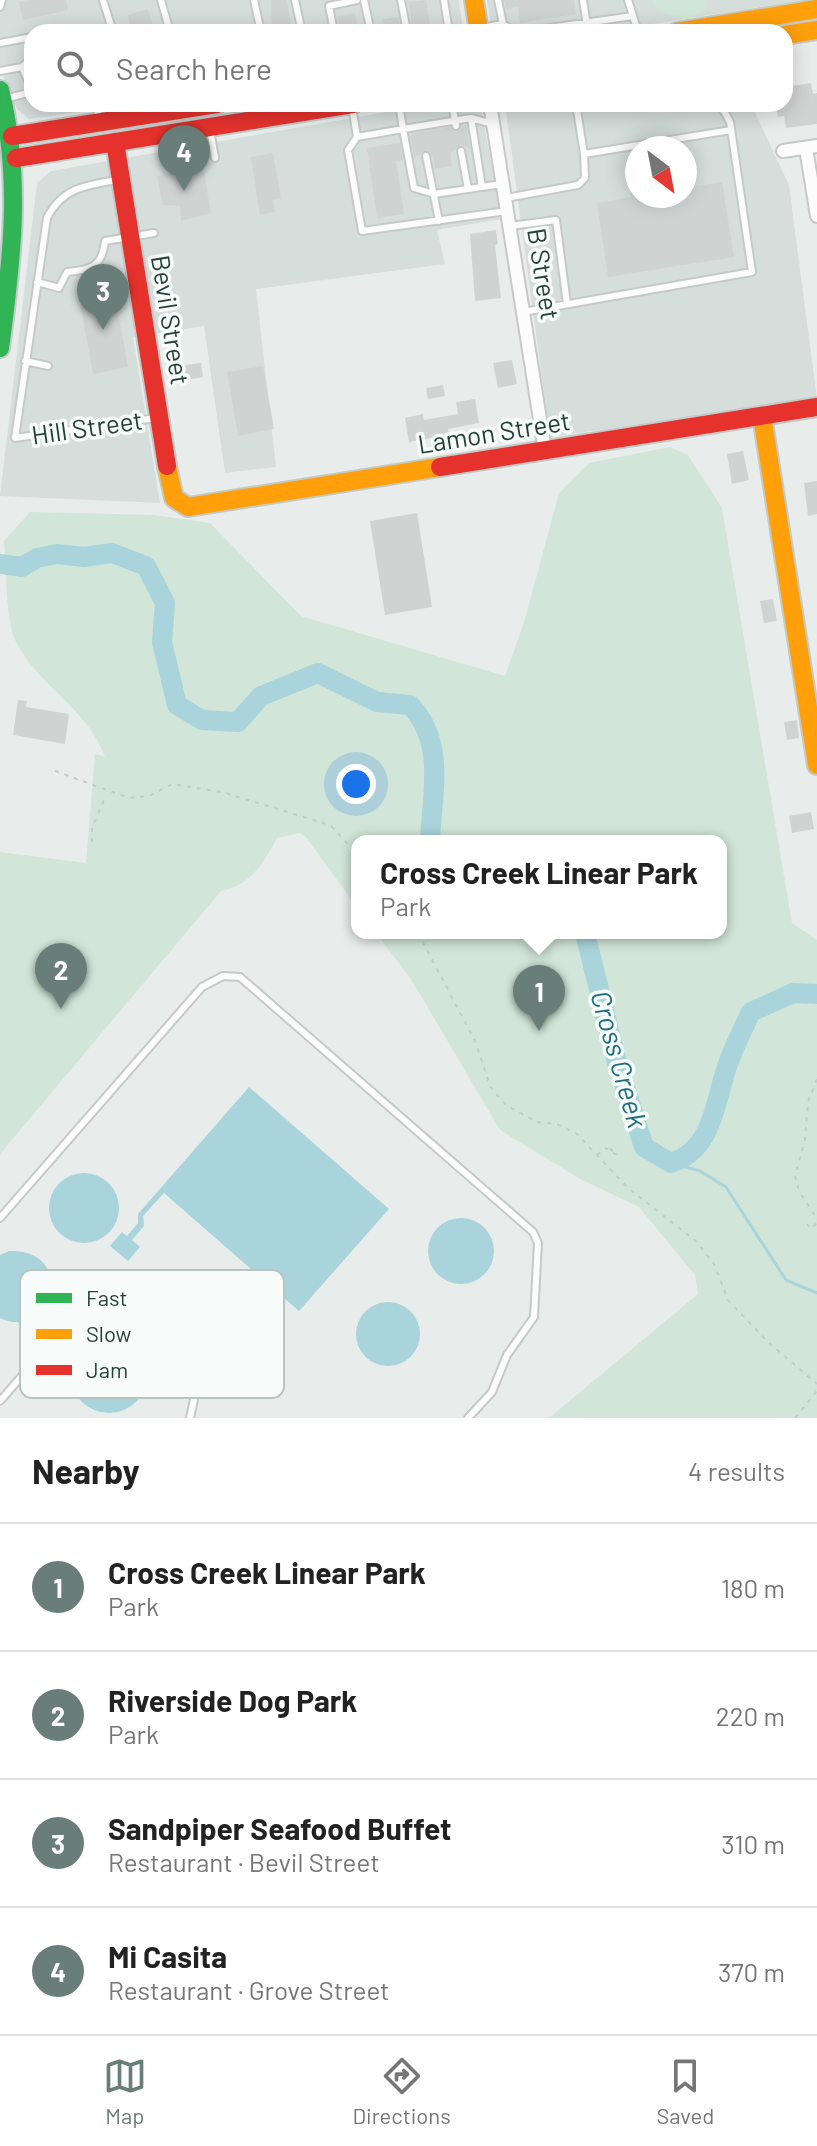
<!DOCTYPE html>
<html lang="en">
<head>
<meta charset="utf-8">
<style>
	:root { --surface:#fff; --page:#f2f2f2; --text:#222; --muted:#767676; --line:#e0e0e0; --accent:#697e78 }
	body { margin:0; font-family:Barlow,sans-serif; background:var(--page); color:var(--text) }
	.compass { position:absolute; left:625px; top:136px; width:72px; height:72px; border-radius:50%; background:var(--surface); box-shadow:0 4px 20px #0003; rotate:148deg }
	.you { position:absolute; left:356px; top:784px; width:28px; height:28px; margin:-20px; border:6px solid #fff; border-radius:50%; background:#1a73e8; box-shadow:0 0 0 12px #1a73e833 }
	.badge { display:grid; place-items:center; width:52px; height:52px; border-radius:50%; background:var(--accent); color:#fff; font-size:26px; font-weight:700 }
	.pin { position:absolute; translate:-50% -66px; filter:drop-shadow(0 2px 4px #0008) }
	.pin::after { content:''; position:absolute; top:42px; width:28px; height:24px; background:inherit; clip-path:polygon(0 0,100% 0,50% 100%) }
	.popup { position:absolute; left:351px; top:835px; width:376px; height:104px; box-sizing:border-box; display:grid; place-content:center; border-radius:16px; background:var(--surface); filter:drop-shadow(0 2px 6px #0005); font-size:26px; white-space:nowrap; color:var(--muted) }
	.popup b { font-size:30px; color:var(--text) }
	.popup::after { content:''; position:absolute; left:50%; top:100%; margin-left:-16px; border:16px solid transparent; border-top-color:var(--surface) }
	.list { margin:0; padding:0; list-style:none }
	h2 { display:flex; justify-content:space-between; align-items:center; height:104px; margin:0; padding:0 32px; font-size:34px }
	h2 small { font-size:26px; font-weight:400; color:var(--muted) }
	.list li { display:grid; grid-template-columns:52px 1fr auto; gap:24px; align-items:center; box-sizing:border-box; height:128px; padding:0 32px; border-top:2px solid var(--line) }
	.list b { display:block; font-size:30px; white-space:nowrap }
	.list p { margin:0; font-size:26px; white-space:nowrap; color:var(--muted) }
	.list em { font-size:26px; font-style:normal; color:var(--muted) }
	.icon { flex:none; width:44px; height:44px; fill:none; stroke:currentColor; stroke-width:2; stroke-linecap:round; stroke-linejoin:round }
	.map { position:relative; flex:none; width:817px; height:1418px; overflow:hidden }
	.search { position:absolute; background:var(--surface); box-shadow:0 4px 20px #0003; left:24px; right:24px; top:24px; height:88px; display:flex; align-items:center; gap:20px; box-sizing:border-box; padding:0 28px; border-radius:24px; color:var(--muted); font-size:30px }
	.sheet { height:616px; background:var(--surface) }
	nav { display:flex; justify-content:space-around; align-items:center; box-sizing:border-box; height:112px; border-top:2px solid var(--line); background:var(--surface); font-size:22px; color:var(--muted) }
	nav a { display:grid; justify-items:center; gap:4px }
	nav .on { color:var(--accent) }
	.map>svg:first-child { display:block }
</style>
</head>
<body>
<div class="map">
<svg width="817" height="1418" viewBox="0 0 817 1418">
	<rect width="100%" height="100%" fill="#e8edeb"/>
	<!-- built -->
	<path fill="#d6dedb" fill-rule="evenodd" d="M 0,0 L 459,0 L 463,32 L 32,32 L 32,104 L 133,104 L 29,119 L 17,109 L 0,69 Z
		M 487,0 L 804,0 L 603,32 L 492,32 Z
		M 432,104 L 480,104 L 502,219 L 437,230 L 445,264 L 256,289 L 276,467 L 225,473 L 204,326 L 133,337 L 160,503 L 0,496 L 37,183 L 51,171 Z
		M 505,104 L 751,104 L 789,185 L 817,399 L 550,437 ZM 637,148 L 685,148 L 685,196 L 637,196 Z"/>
	<!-- green -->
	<path fill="#d1e6d8" d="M 652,0 L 705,0 L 707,9 L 687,20 L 658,11 Z
		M 670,447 L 688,455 L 722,508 L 792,923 L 817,940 L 817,1418 L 549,1418 L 698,1294 L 695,1275 L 639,1207 L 582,1180 L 500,1130 L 411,979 L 376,933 L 721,933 L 721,841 L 357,841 L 357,907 L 305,836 L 300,833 L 277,838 C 264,863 251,885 221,891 L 0,1154 L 0,852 L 86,863 L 95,754 L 105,757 C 87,707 39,688 15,640 C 6,622 6,563 4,541 L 30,512 L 154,515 L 210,523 L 301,616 L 505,676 L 525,619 L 559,493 L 589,463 Z"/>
	<!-- water -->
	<path fill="#a9d4db" d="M 249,1087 L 389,1209 L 299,1311 L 164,1193 L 143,1216 L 144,1226 L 132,1240 L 140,1247 L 128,1261 L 110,1246 L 122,1232 L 127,1236 L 138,1223 L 138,1214 Z
		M49 1208a35 35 0 1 1 70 0a35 35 0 1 1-70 0Z
		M428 1251a33 33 0 1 1 66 0a33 33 0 1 1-66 0Z
		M 9,1251 C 77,1248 55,1343 0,1318 L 0,1255 Z
		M356 1334a32 32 0 1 1 64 0a32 32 0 1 1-64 0Z
		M70 1374a39 39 0 1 1 78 0a39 39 0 1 1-78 0Z"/>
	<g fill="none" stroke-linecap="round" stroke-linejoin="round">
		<!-- stream -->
		<path stroke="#a9d4db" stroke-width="3" d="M 671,1163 L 700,1171 L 726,1187 L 786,1280 L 817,1293"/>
		<!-- river -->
		<path stroke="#a9d4db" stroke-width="20" d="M 0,564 L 22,567 L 37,558 L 57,554 L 84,557 L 112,553 L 146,566 L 165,603 L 162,642 L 177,705 L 202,720 L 238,722 L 261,696 L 318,673 L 377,702 L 410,705 C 446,743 432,792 430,841
			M 585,933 L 616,1059 L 644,1147 L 671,1163 C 712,1150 714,1106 726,1070 C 732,1050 742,1031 751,1012 L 793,993 L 817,994"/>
	</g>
	<!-- building -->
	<path fill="#cfd4d2" d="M 28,0 L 66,0 L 68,10 L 23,20 L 19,2 Z
		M 271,0 L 287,0 L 292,32 L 272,32 Z
		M 426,0 L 431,32 L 413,32 L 408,2 Z
		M 504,0 L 574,0 L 576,14 L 520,23 L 518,7 L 506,9 Z
		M 148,9 L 155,32 L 132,32 L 128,15 Z
		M 355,13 L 358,32 L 340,32 L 337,16 Z
		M 398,17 L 401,32 L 385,32 L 383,19 Z
		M 811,83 L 813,94 L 817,93 L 817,124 L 786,128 L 784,116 L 778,117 L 776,104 L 785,104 L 785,87 Z
		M 466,125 L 470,149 L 461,145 L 450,153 L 452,166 L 435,169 L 432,155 L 427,150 L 414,158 L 410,134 L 450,127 L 456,132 Z
		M 400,143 L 403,160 L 396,161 L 404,214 L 377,218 L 367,148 Z
		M 273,153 L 281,199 L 273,200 L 275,212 L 260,215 L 251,157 Z
		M 637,159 L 637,196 L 685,196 L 685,188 L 722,182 L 734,257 L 608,277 L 597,203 L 631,197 L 625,161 Z
		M 203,167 L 211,213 L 181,221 L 180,206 L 163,205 L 157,176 Z
		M 496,230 L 498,244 L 495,245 L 501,298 L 475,301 L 470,234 Z
		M 113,285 L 128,367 L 93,374 L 78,292 Z
		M 512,360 L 517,384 L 498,388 L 493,363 Z
		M 201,363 L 203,377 L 180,381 L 178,366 Z
		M 263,366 L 274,429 L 238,436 L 227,372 Z
		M 443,385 L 445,396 L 428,399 L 426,388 Z
		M 475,399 L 479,423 L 448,429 L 449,435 L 409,442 L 405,418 L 423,414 L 424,420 L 458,414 L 456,402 Z
		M 743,451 L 749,480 L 732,484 L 727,454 Z
		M 817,481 L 817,514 L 808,516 L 804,483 Z
		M 417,513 L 432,607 L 385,615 L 370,521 Z
		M 773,599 L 777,621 L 764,623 L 760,601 Z
		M 18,700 L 27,701 L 26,707 L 69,714 L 65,744 L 13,735 Z
		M 797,720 L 799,738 L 787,740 L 784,722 Z
		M 811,812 L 814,829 L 792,833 L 789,816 Z"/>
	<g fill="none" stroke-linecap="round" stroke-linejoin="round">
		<defs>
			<path id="lane" d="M 103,0 L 113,32
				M 161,0 L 170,32
				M 254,0 L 261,32
				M 295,0 L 302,32
				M 364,0 L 371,32
				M 401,0 L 407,32
				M 444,0 L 449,32
				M 498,0 L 503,24 L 515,32
				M 583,0 L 588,32
				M 628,0 L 638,32
				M 0,7 L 2,0
				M 57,32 L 58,32
				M 334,32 L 329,6 L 357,0
				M 459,32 L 503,24
				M 521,32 L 633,16
				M 0,43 L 32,37
				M 32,58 L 22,67 L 32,90
				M 0,71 L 22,67
				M 8,98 L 32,92
				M 59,104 L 64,104
				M 96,104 L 99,119
				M 399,104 L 403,129 L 471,118 L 482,187
				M 452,104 L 456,126
				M 576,104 L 584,154 L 731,130
				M 352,106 L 357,137 L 348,150 L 362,231 L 507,211
				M 471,118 L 493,124
				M 210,130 L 215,158
				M 357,137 L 403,129 L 414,188 L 434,194 L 502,184
				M 461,151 L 468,189
				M 426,156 L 439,221
				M 117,180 C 86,185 62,188 47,218 L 15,438 L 156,418
				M 506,198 L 578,185 L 585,178 L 584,154
				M 510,226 L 556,220 L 567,304
				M 37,282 L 59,288 L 67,272 C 91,270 102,267 105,241 L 154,233
				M 523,312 L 752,272 L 730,122 L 720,104
				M 25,361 L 48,366
				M 0,1218 L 202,987 L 223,976 L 240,977 L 533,1232 L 538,1243 L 534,1317 L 507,1355 L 492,1392 L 468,1418
				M 0,1401 L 96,1291 L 114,1285 L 123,1286 L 156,1316 L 194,1332 L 225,1357 L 196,1390 L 190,1418"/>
			<path id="street" d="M 490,104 L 545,451
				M 806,148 L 817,216
				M 783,151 L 817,146"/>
			<path id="fast" d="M 0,90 C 22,177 12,260 0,348"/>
			<path id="slow" d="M 474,0 L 479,32
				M 677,32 L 817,9
				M 785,35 L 817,30
				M 762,416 L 817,765
				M 167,466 L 174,498 L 188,507 L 440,467"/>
			<path id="jam" d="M 12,136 L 217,104
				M 115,142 L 167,466
				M 16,158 L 353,104
				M 440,467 L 817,407"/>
		</defs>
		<!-- lane casing -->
		<use href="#lane" stroke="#c5cac8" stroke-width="10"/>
		<!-- street casing -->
		<use href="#street" stroke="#c5cac8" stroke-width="16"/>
		<!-- fast casing -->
		<use href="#fast" stroke="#c3cbc8" stroke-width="22"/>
		<!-- slow casing -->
		<use href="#slow" stroke="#c3cbc8" stroke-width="22"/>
		<!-- jam casing -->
		<use href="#jam" stroke="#c3cbc8" stroke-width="22"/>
		<!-- path -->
		<path stroke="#c3ccca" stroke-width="2" stroke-dasharray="4 6" stroke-linecap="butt" d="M 55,771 L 129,798 L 149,796 L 172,784 L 222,792 L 330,825 L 357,854
			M 92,842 L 92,828 L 106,795
			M 418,933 L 475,1041 L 490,1086 L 497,1095 L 506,1105 L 537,1122 L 557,1124 L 577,1134 L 628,1188 L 696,1241 L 714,1264 L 728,1300 L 769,1343 L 817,1384
			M 817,1079 L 808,1102 L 805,1140 L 795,1176 L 799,1191 L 817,1219
			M 597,1155 L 606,1148 L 617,1155 L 607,1146
			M 807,1224 L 811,1229 L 817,1223
			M 795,1418 L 817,1391"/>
		<!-- lane -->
		<use href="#lane" stroke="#fcfcfc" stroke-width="6"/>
		<!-- street -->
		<use href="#street" stroke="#fcfcfc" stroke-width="12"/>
		<!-- fast -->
		<use href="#fast" stroke="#30b455" stroke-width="18"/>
		<!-- slow -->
		<use href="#slow" stroke="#ff9f0a" stroke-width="18"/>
		<!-- jam -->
		<use href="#jam" stroke="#e5322d" stroke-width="18"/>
	</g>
	<g text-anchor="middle" stroke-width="7" stroke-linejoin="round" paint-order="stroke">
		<!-- street labels -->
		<g font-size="26" fill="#24423a" stroke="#f7fbf9">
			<text transform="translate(543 274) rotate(81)" y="9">B Street</text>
			<text transform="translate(170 320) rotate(81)" y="9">Bevil Street</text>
			<text transform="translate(87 428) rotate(-8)" y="9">Hill Street</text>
			<text transform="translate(494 433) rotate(-9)" y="9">Lamon Street</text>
		</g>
		<!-- water labels -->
		<g font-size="28" font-style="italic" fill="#1c6f80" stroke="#f7fbf9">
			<text transform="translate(619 1059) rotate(74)" y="10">Cross Creek</text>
		</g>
	</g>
	<!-- legend -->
	<rect x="20" y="1270" width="264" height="128" rx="12" fill="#f7fbf9" stroke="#b8c4c0" stroke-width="2"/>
	<rect x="36" y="1293" width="36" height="10" fill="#30b455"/>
	<rect x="36" y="1329" width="36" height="10" fill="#ff9f0a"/>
	<rect x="36" y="1365" width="36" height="10" fill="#e5322d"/>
	<g font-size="22" fill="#24423a">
		<text x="86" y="1306">Fast</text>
		<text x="86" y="1342">Slow</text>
		<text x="86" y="1378">Jam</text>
	</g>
</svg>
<svg class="compass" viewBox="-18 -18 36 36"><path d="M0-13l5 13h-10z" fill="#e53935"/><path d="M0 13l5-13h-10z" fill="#767676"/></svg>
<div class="you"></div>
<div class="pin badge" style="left:539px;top:1031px">1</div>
<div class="popup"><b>Cross Creek Linear Park</b>Park</div>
<div class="pin badge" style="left:61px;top:1009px">2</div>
<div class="pin badge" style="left:103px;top:330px">3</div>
<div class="pin badge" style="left:184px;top:191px">4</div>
<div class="search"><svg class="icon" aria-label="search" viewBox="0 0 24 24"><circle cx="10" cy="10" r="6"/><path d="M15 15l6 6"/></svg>Search here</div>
</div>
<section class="sheet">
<h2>Nearby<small>4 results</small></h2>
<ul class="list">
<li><span class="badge">1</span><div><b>Cross Creek Linear Park</b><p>Park</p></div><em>180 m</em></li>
<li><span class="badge">2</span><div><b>Riverside Dog Park</b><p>Park</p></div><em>220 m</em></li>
<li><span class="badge">3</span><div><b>Sandpiper Seafood Buffet</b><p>Restaurant · Bevil Street</p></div><em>310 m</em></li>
<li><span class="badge">4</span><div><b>Mi Casita</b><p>Restaurant · Grove Street</p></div><em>370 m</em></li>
</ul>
</section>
<nav>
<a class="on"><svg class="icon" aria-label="map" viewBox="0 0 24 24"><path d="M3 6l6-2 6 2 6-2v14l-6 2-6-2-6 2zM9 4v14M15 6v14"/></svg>Map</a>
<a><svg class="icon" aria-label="directions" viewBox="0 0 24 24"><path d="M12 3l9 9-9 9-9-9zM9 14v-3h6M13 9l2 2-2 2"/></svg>Directions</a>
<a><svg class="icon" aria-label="saved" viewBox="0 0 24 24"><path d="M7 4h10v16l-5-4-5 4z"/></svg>Saved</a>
</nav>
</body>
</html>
